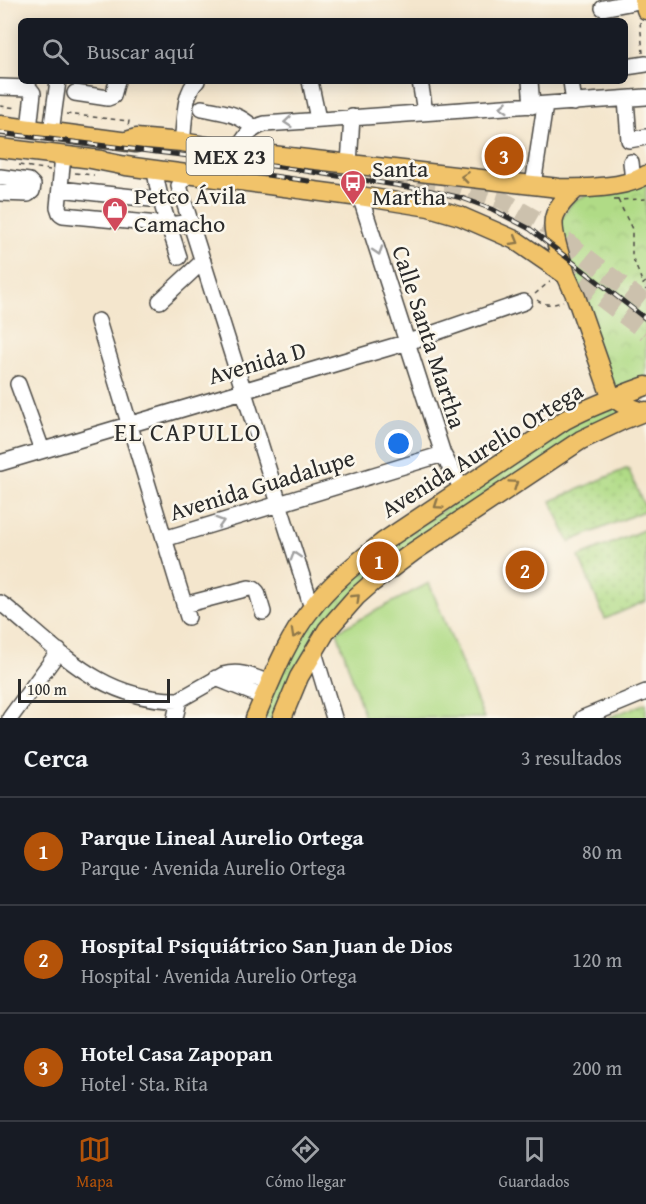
<!DOCTYPE html>
<html lang="es">
<head>
<meta charset="utf-8">
<style>
	:root { --surface:#171b24; --page:#20242c; --text:#f1f3f6; --muted:#9ea1a6; --line:#363941; --accent:#b45309 }
	body { margin:0; font-family:"Gentium Book Plus",serif; background:var(--page); color:var(--text) }
	.scale { position:absolute; left:18px; bottom:15px; width:152px; box-sizing:border-box; padding-left:6px; border:3px solid #2b2b2b; border-top:0; font-size:16px; line-height:21px; white-space:nowrap; color:#2b2b2b; -webkit-text-stroke:4px #fbf7ec; paint-order:stroke }
	.you { position:absolute; left:399px; top:444px; width:21px; height:21px; margin:-15px; border:4px solid #fff; border-radius:50%; background:#1a73e8; box-shadow:0 0 0 9px #1a73e833 }
	.badge { display:grid; place-items:center; width:39px; height:39px; border-radius:50%; background:var(--accent); color:#fff; font-size:20px; font-weight:700 }
	.pin { position:absolute; translate:-50% -50%; border:3px solid #fff; box-shadow:0 2px 6px #0006 }
	.list { margin:0; padding:0; list-style:none }
	h2 { display:flex; justify-content:space-between; align-items:center; height:78px; margin:0; padding:0 24px; font-size:26px }
	h2 small { font-size:20px; font-weight:400; color:var(--muted) }
	.list li { display:grid; grid-template-columns:39px 1fr auto; gap:18px; align-items:center; box-sizing:border-box; height:108px; padding:0 24px; border-top:2px solid var(--line) }
	.list b { display:block; font-size:22px; white-space:nowrap }
	.list p { margin:0; font-size:20px; white-space:nowrap; color:var(--muted) }
	.list em { font-size:20px; font-style:normal; color:var(--muted) }
	.icon { flex:none; width:33px; height:33px; fill:none; stroke:currentColor; stroke-width:2; stroke-linecap:round; stroke-linejoin:round }
	.map { position:relative; flex:none; width:646px; height:718px; overflow:hidden }
	.search { position:absolute; background:var(--surface); box-shadow:0 3px 15px #0003; left:18px; right:18px; top:18px; height:66px; display:flex; align-items:center; gap:15px; box-sizing:border-box; padding:0 21px; border-radius:9px; color:var(--muted); font-size:22px }
	.sheet { height:402px; background:var(--surface) }
	nav { display:flex; justify-content:space-around; align-items:center; box-sizing:border-box; height:84px; border-top:2px solid var(--line); background:var(--surface); font-size:16px; color:var(--muted) }
	nav a { display:grid; justify-items:center; gap:3px }
	nav .on { color:var(--accent) }
	.map>svg:first-child { display:block }
</style>
</head>
<body>
<div class="map">
<svg width="646" height="718" viewBox="0 0 646 718">
	<defs>
		<pattern id="grass-dots" width="8" height="8" patternUnits="userSpaceOnUse" patternTransform="scale(1.5)"><rect width="8" height="8" fill="#b0db86"/><path d="M2 2h.1M6 6h.1" fill="none" stroke="#98bc74" stroke-width="1.8" stroke-linecap="round"/></pattern>
		<pattern id="park-crowns" width="20" height="18" patternUnits="userSpaceOnUse" patternTransform="scale(1.5)"><rect width="20" height="18" fill="#b0db86"/><path d="M2 6a3 3 0 1 1 6 0M12 15a3 3 0 1 1 6 0" fill="none" stroke="#98bc74"/></pattern>
	</defs>
	<rect width="100%" height="100%" fill="#fbf7ec"/>
	<filter id="ink" filterUnits="userSpaceOnUse"><feTurbulence type="fractalNoise" baseFrequency=".0167" numOctaves="2"/><feDisplacementMap in="SourceGraphic" scale="12" xChannelSelector="R" yChannelSelector="G"/><feConvolveMatrix kernelMatrix="1 2 1 2 8 2 1 2 1" color-interpolation-filters="sRGB"/></filter>
	<filter id="wash" filterUnits="userSpaceOnUse"><feTurbulence type="fractalNoise" baseFrequency=".008" numOctaves="4" result="noise"/><feDisplacementMap in="SourceGraphic" scale="24" xChannelSelector="R" yChannelSelector="G"/><feGaussianBlur stdDeviation="1.35" result="paint"/><feColorMatrix in="noise" values="0 0 0 0 0 0 0 0 0 0 0 0 0 0 0 0 0 1.4 0 .05"/><feComposite in="paint" operator="in"/></filter>
	<g filter="url(#wash)">
		<rect width="100%" height="100%" fill="#f4e6cd"/>
		<!-- grass -->
		<path fill="url(#grass-dots)" stroke="#6e8358" stroke-width="1.5" d="M 628,468 L 646,510 L 569,542 L 551,501 Z
			M 646,529 L 646,601 L 605,619 L 579,557 Z"/>
		<!-- park -->
		<path fill="url(#park-crowns)" stroke="#6e8358" stroke-width="1.5" d="M 646,180 L 646,382 L 614,393 L 579,299 L 561,231 L 561,219 L 573,201 L 593,192 Z
			M 607,401 L 624,412 L 349,600 L 278,718 L 259,718 L 294,641 L 347,574 Z
			M 646,703 L 646,718 L 607,718 Z"/>
		<!-- pitch -->
		<path fill="#b0db86" stroke="#6e8358" stroke-width="1.5" d="M 429,583 L 484,718 L 365,718 L 337,631 Z"/>
	</g>
	<g filter="url(#ink)">
		<g fill="none" stroke-linecap="round" stroke-linejoin="round">
			<!-- major-tunnel -->
			<path stroke="#ccc1ad" stroke-width="18" stroke-dasharray="18 9" stroke-linecap="butt" d="M 391,177 L 457,186 L 502,200 L 546,225 L 646,304
				M 559,266 L 646,332"/>
			<defs>
				<path id="minor" d="M 603,8 L 644,0
					M 626,67 L 646,64
					M 310,81 L 318,119
					M 420,81 L 425,112
					M 530,81 L 532,106
					M 571,81 L 574,103
					M 0,87 L 29,88 L 33,93 L 29,129
					M 75,93 L 108,98 L 113,96 L 117,81
					M 626,99 L 629,140 L 646,137
					M 202,108 C 225,113 236,112 254,128
					M 51,132 L 58,81
					M 182,142 C 185,124 183,93 197,81
					M 237,151 C 244,138 250,128 265,124 L 646,97
					M 63,156 L 58,207 L 60,213 L 63,215 L 169,225 L 191,222
					M 631,162 L 633,181
					M 349,164 L 352,117
					M 155,169 C 158,199 170,228 179,257
					M 188,174 L 179,186 L 312,608
					M 0,177 L 29,181 L 33,185 L 32,191 L 28,194 L 0,193
					M 533,185 L 545,105
					M 60,189 L 160,200
					M 360,196 L 443,454 L 462,489
					M 160,301 L 203,261
					M 98,321 L 188,617
					M 18,384 L 42,450
					M 0,463 L 408,342 L 524,302
					M 164,539 L 443,454
					M 0,603 L 6,607 C 61,652 102,701 179,700
					M 184,605 L 249,588 L 254,589 L 257,592 L 263,612
					M 314,652 L 334,718
					M 216,678 L 263,697
					M 10,718 L 59,651
					M 175,718 L 179,700 L 223,675 C 241,670 253,677 270,683
					M 583,718 L 646,692"/>
				<path id="major" d="M 644,0 L 646,10
					M 0,125 L 136,143
					M 126,141 L 136,138 L 182,142 L 237,151 L 559,188 C 583,189 626,188 646,175
					M 0,148 L 101,160
					M 91,159 L 126,166 L 352,196 L 360,196 L 429,207 L 460,216 L 515,240 L 566,275 L 576,297 L 609,391 C 617,404 629,407 643,412
					M 566,275 C 562,260 549,229 555,215 C 559,204 568,196 576,189
					M 255,718 C 271,681 286,640 312,608 C 332,582 358,562 383,542 L 565,420 C 591,406 618,396 646,386
					M 282,718 L 299,677 L 327,630 L 356,597 L 373,582 L 413,552 L 581,440 L 623,420 L 646,411"/>
			</defs>
			<!-- minor casing -->
			<use href="#minor" stroke="#494743" stroke-width="18"/>
			<!-- major casing -->
			<use href="#major" stroke="#494743" stroke-width="21"/>
			<!-- path -->
			<path stroke="#494743" stroke-width="1.5" stroke-dasharray="4.5 4.5" stroke-linecap="butt" d="M 640,22 L 643,53
				M 0,106 L 17,108
				M 66,114 L 129,121 L 128,126
				M 19,165 L 50,170
				M 75,173 L 94,175
				M 614,200 L 646,199
				M 618,200 L 632,229 L 632,256 L 643,284
				M 646,282 L 643,284 L 646,290
				M 535,294 L 548,283 L 550,282
				M 537,300 C 545,306 555,305 563,301"/>
			<!-- minor -->
			<use href="#minor" stroke="#fff" stroke-width="15"/>
			<!-- major -->
			<use href="#major" stroke="#f1c36a" stroke-width="18"/>
			<defs>
				<path id="rail" d="M 0,133 L 280,167 L 427,190 L 462,198 L 492,209 L 530,229 L 646,319
					M 238,171 L 309,181"/>
			</defs>
			<!-- rail casing -->
			<use href="#rail" stroke="#2b2b2b" stroke-width="5"/>
			<!-- rail -->
			<use href="#rail" stroke="#fbf7ec" stroke-width="3" stroke-dasharray="9" stroke-linecap="butt"/>
		</g>
		<!-- one-way arrows -->
		<defs><path id="oneway-chevron" d="M-2-3.5L2.5 0L-2 3.5" fill="none" stroke-width="1.6" stroke-linecap="round" stroke-linejoin="round" transform="scale(1.5)"/></defs>
		<g stroke="#a0a0a0">
			<use href="#oneway-chevron" transform="translate(504 107) rotate(176)"/>
			<use href="#oneway-chevron" transform="translate(288 122) rotate(175)"/>
			<use href="#oneway-chevron" transform="translate(378 251) rotate(72)"/>
			<use href="#oneway-chevron" transform="translate(220 522) rotate(-17)"/>
			<use href="#oneway-chevron" transform="translate(295 556) rotate(-107)"/>
		</g>
		<g stroke="#8e774a">
			<use href="#oneway-chevron" transform="translate(465 177) rotate(-173)"/>
			<use href="#oneway-chevron" transform="translate(515 241) rotate(30)"/>
			<use href="#oneway-chevron" transform="translate(514 484) rotate(-34)"/>
			<use href="#oneway-chevron" transform="translate(438 505) rotate(146)"/>
			<use href="#oneway-chevron" transform="translate(356 598) rotate(-44)"/>
			<use href="#oneway-chevron" transform="translate(295 634) rotate(119)"/>
		</g>
	</g>
	<!-- icons -->
	<defs>
		<symbol id="bus-pin" viewBox="-11 -11 22 30"><path d="M0 17L-7.5 6A9.5 9.5 0 1 1 7.5 6Z" fill="#d1495b" stroke="#fbf7ec"/><path d="M-5-6H5V4H4V6H2V4H-2V6H-4V4H-5ZM-3.5-4V0h7V-4ZM-3.5 1.2v1.5H-2V1.2ZM2 1.2v1.5H3.5V1.2Z" fill="#fff"/></symbol>
		<symbol id="shop-pin" viewBox="-11 -11 22 30"><path d="M0 17L-7.5 6A9.5 9.5 0 1 1 7.5 6Z" fill="#d1495b" stroke="#fbf7ec"/><path d="M-5-2.5h2.3a2.7 3.5 0 0 1 5.4 0H5L5.5 6h-11ZM-1.5-2.5h3a1.5 2.3 0 0 0-3 0Z" fill="#fff"/></symbol>
	</defs>
	<g fill-rule="evenodd">
		<use href="#bus-pin" x="338" y="168" width="30" height="40"/>
		<use href="#shop-pin" x="100" y="195" width="30" height="40"/>
	</g>
	<g text-anchor="middle" stroke-width="5" stroke-linejoin="round" paint-order="stroke">
		<!-- shield labels -->
		<rect fill="#fbf7ec" stroke="#696865" stroke-width="1.5" x="186.5" y="137" width="87" height="38" rx="4.5"/>
		<g font-size="22" font-weight="bold" fill="#2b2b2b">
			<text x="230" y="164">MEX 23</text>
		</g>
		<!-- poi labels -->
		<g font-size="24" fill="#2b2b2b" stroke="#fbf7ec" text-anchor="start">
			<text x="372" y="177">Santa<tspan x="372" dy="28">Martha</tspan></text>
			<text x="134" y="204">Petco Ávila<tspan x="134" dy="28">Camacho</tspan></text>
		</g>
		<!-- street labels -->
		<g font-size="24" fill="#2b2b2b" stroke="#fbf7ec">
			<text transform="translate(429 337) rotate(72)" y="8">Calle Santa Martha</text>
			<text transform="translate(257 363) rotate(-16)" y="8">Avenida D</text>
			<text transform="translate(482 450) rotate(-32)" y="8">Avenida Aurelio Ortega</text>
			<text transform="translate(262 485) rotate(-17)" y="8">Avenida Guadalupe</text>
		</g>
		<!-- neighbourhood labels -->
		<g font-size="26" letter-spacing="1.5" fill="#2b2b2b" stroke="#fbf7ec">
			<text x="188" y="441">EL CAPULLO</text>
		</g>
	</g>
</svg>
<div class="scale">100 m</div>
<div class="you"></div>
<div class="pin badge" style="left:379px;top:561px">1</div>
<div class="pin badge" style="left:525px;top:570px">2</div>
<div class="pin badge" style="left:504px;top:156px">3</div>
<div class="search"><svg class="icon" aria-label="search" viewBox="0 0 24 24"><circle cx="10" cy="10" r="6"/><path d="M15 15l6 6"/></svg>Buscar aquí</div>
</div>
<section class="sheet">
<h2>Cerca<small>3 resultados</small></h2>
<ul class="list">
<li><span class="badge">1</span><div><b>Parque Lineal Aurelio Ortega</b><p>Parque · Avenida Aurelio Ortega</p></div><em>80 m</em></li>
<li><span class="badge">2</span><div><b>Hospital Psiquiátrico San Juan de Dios</b><p>Hospital · Avenida Aurelio Ortega</p></div><em>120 m</em></li>
<li><span class="badge">3</span><div><b>Hotel Casa Zapopan</b><p>Hotel · Sta. Rita</p></div><em>200 m</em></li>
</ul>
</section>
<nav>
<a class="on"><svg class="icon" aria-label="map" viewBox="0 0 24 24"><path d="M3 6l6-2 6 2 6-2v14l-6 2-6-2-6 2zM9 4v14M15 6v14"/></svg>Mapa</a>
<a><svg class="icon" aria-label="directions" viewBox="0 0 24 24"><path d="M12 3l9 9-9 9-9-9zM9 14v-3h6M13 9l2 2-2 2"/></svg>Cómo llegar</a>
<a><svg class="icon" aria-label="saved" viewBox="0 0 24 24"><path d="M7 4h10v16l-5-4-5 4z"/></svg>Guardados</a>
</nav>
</body>
</html>
